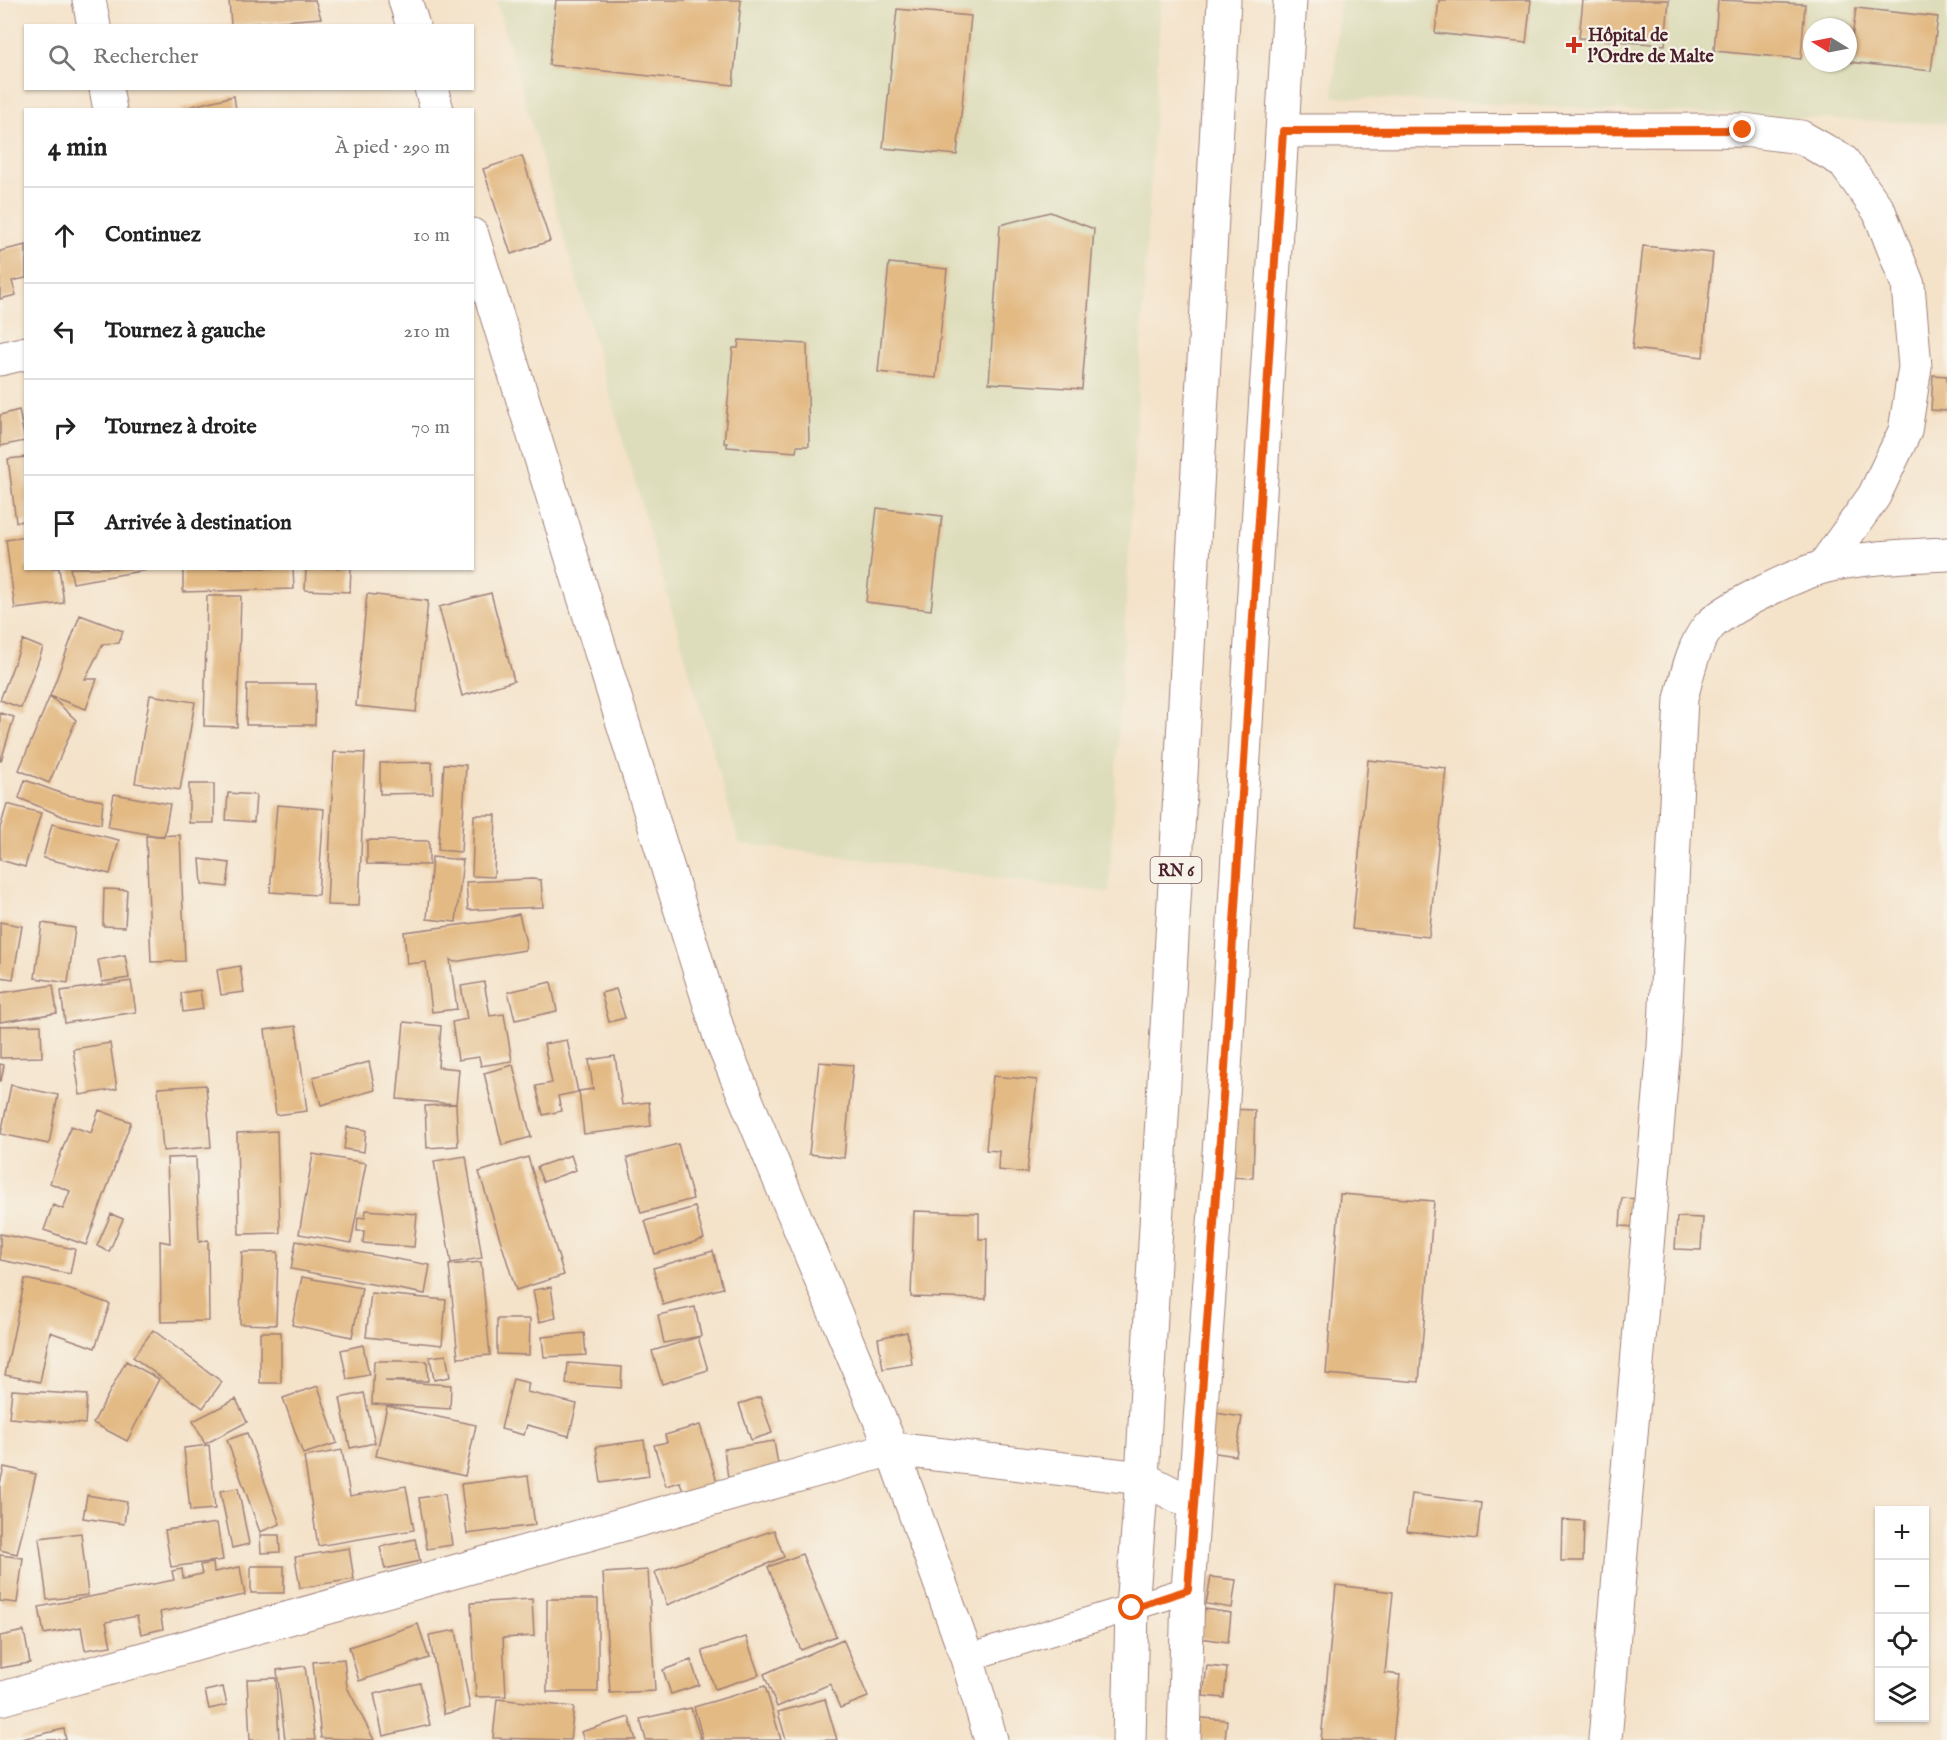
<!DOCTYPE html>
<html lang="fr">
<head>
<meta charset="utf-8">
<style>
	:root { --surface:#fff; --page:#f6f6f6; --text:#222; --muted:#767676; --line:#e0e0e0 }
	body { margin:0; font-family:"IM FELL English",serif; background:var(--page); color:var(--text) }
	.controls { position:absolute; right:18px; bottom:18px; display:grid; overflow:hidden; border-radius:0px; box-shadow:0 2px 4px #0004 }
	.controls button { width:54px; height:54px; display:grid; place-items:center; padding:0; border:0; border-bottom:2px solid var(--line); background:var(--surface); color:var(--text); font:30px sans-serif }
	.compass { position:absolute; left:1803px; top:18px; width:54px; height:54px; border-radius:50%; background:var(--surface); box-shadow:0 2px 4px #0004; rotate:280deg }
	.stop { position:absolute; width:18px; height:18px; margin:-14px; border:4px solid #ea580c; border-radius:50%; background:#fff }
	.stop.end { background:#ea580c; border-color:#fff; box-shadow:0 2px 6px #0008 }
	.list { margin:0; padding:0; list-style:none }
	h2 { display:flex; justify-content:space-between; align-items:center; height:78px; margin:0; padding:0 24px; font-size:26px }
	h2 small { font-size:20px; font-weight:400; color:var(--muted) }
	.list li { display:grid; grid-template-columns:39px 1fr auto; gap:18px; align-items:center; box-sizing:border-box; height:96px; padding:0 24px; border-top:2px solid var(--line) }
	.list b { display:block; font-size:22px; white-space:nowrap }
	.list em { font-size:20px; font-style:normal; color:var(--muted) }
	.icon { flex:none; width:33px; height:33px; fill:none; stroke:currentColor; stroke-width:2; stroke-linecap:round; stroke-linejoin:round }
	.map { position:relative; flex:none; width:1947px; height:1740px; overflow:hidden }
	.search { position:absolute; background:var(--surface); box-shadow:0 2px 4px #0004; left:24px; top:24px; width:450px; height:66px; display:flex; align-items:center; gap:15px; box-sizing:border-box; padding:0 21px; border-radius:0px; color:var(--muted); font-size:22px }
	.panel { position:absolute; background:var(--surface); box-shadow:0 2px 4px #0004; left:24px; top:108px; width:450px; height:462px; border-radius:0px }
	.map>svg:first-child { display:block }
</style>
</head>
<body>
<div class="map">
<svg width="1947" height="1740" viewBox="0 0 1947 1740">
	<rect width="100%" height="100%" fill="#f7f3e8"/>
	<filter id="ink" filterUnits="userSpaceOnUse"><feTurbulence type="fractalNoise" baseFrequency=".0167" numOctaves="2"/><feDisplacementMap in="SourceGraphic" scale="12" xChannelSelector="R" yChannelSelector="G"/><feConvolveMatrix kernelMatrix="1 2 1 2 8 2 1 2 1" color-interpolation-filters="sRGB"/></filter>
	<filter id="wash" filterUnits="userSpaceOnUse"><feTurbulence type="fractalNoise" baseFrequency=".008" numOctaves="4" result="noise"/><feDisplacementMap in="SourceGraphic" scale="24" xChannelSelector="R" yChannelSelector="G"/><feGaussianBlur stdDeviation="1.35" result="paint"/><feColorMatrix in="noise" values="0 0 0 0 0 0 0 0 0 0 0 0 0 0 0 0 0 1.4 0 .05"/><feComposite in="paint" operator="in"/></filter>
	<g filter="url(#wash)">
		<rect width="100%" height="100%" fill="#f4e2c9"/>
		<!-- built -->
		<path fill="#deddbb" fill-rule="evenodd" d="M 496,0 L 1161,0 L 1109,893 L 739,843 Z
			M 1340,0 L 1947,0 L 1947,124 L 1333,97 ZM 1812,27 L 1848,27 L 1848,63 L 1812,63 Z"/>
		<g id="blocks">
			<!-- building -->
			<path fill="#e3ba84" d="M 229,0 L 315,0 L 321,18 L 231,25 Z
				M 556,0 L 741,0 L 733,85 L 549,65 Z
				M 1439,0 L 1531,0 L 1526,43 L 1435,33 Z
				M 1583,0 L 1669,0 L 1665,45 L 1579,38 Z
				M 1718,0 L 1805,4 L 1801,59 L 1714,51 Z
				M 1856,8 L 1938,17 L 1931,71 L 1849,62 Z
				M 897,9 L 971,16 L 957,155 L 883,148 Z
				M 234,96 L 236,110 L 180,110 L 180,109 Z
				M 522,156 L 550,241 L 511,254 L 483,169 Z
				M 1050,212 L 1094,229 L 1082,389 L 989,383 L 1000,225 Z
				M 26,245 L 26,278 L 12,281 L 16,295 L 0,299 L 0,251 Z
				M 1643,246 L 1713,253 L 1703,357 L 1632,349 Z
				M 889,263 L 947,269 L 936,378 L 878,372 Z
				M 739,340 L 807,344 L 809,446 L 797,446 L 796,452 L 727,447 L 727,443 L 724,443 L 733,348 L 738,348 Z
				M 1933,375 L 1947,376 L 1947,411 L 1931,410 Z
				M 19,410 L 25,441 L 0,446 L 0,415 Z
				M 26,457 L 26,521 L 16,522 L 8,459 Z
				M 877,508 L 942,516 L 931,610 L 866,602 Z
				M 26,537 L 26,568 L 59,568 L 64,603 L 15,609 L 6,540 Z
				M 70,568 L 146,568 L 146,570 L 73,583 Z
				M 183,568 L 293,568 L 294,589 L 183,592 Z
				M 306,568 L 351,568 L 350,592 L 305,590 Z
				M 491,593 L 514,681 L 462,696 L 439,607 Z
				M 367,594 L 428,601 L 416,712 L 356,706 Z
				M 207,596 L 241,596 L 237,727 L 204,726 Z
				M 80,615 L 123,631 L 119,643 L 103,644 L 85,679 L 97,679 L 86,709 L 50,696 Z
				M 23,640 L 43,648 L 21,708 L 0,700 Z
				M 247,684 L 316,684 L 315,725 L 246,725 Z
				M 150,695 L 195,702 L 180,790 L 135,783 Z
				M 50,696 L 76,720 L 49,783 L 19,770 Z
				M 0,713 L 14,717 L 1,761 L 0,761 Z
				M 334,752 L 365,753 L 359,906 L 327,905 Z
				M 1368,760 L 1446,768 L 1429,937 L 1352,929 Z
				M 432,762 L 433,793 L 380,794 L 380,763 Z
				M 444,764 L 466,765 L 461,852 L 438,850 Z
				M 25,780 L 66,795 L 103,801 L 101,824 L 64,817 L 19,798 Z
				M 189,784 L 214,784 L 214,823 L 189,823 Z
				M 228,793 L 256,795 L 254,822 L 226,820 Z
				M 114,794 L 170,804 L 164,837 L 108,827 Z
				M 7,804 L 41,813 L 25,867 L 0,860 L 0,828 Z
				M 277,805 L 324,809 L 318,895 L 270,892 Z
				M 474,815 L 496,815 L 494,877 L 472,876 Z
				M 52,824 L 119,840 L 110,874 L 43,858 Z
				M 180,835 L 185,961 L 151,962 L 146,836 Z
				M 367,840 L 429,841 L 429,865 L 367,864 Z
				M 432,857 L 463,860 L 456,922 L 427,919 Z
				M 200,859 L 230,863 L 227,887 L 202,884 Z
				M 532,879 L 541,880 L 543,907 L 468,910 L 466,882 Z
				M 104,889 L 127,890 L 125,927 L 103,926 Z
				M 519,914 L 526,943 L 525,950 L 454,962 L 450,959 L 457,1009 L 432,1012 L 426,962 L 407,964 L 404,932 L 490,921 Z
				M 0,922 L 22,926 L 13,979 L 0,977 Z
				M 42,923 L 75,928 L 68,983 L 35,978 Z
				M 125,955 L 129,978 L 102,982 L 98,960 Z
				M 240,966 L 244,992 L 221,995 L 217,970 Z
				M 131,981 L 136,1012 L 65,1023 L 61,991 Z
				M 484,982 L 490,1016 L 504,1014 L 512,1061 L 481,1066 L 479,1057 L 458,1060 L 452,1022 L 467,1019 L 461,986 Z
				M 551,982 L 557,1011 L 515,1020 L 508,992 Z
				M 53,985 L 57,1013 L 0,1022 L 0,993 Z
				M 616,989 L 625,1018 L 609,1022 L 601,993 Z
				M 200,990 L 203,1009 L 183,1012 L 181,993 Z
				M 404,1022 L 441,1026 L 438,1067 L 459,1069 L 456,1104 L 397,1099 Z
				M 41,1025 L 42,1057 L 0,1058 L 0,1026 Z
				M 296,1026 L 307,1111 L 276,1115 L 265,1030 Z
				M 567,1040 L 578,1092 L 558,1096 L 561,1111 L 543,1115 L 536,1086 L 552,1083 L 544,1044 Z
				M 110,1043 L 117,1089 L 80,1095 L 73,1049 Z
				M 615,1056 L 622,1105 L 649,1102 L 651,1126 L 584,1134 L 579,1091 L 593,1089 L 589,1060 Z
				M 369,1062 L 375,1090 L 321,1105 L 313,1077 Z
				M 819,1062 L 853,1065 L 844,1158 L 809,1154 Z
				M 0,1064 L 4,1065 L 1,1081 L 0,1081 Z
				M 513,1065 L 531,1137 L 502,1145 L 484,1073 Z
				M 993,1076 L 1037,1080 L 1027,1173 L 998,1170 L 999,1151 L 986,1150 Z
				M 11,1085 L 58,1095 L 49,1144 L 1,1134 Z
				M 206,1085 L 211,1147 L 163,1151 L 158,1088 Z
				M 456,1104 L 458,1146 L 427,1148 L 425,1106 Z
				M 1228,1109 L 1255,1110 L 1253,1178 L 1225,1177 Z
				M 99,1110 L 131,1122 L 86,1245 L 44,1230 L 53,1205 L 63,1209 L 70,1191 L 50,1183 L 71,1126 L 91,1133 Z
				M 347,1127 L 366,1130 L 364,1152 L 344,1149 Z
				M 277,1131 L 280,1233 L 239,1234 L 237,1133 Z
				M 678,1144 L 693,1199 L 641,1213 L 627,1158 Z
				M 313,1154 L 366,1163 L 351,1243 L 299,1234 Z
				M 571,1155 L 576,1170 L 543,1182 L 537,1167 Z
				M 466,1156 L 482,1258 L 451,1263 L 434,1161 Z
				M 196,1157 L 199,1242 L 208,1240 L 209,1321 L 161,1322 L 160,1241 L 170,1243 L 167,1158 Z
				M 528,1157 L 564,1275 L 516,1290 L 479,1172 Z
				M 1340,1194 L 1434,1201 L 1419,1382 L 1326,1374 Z
				M 1622,1198 L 1639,1199 L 1638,1227 L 1620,1226 Z
				M 695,1207 L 704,1239 L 655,1254 L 645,1221 Z
				M 366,1210 L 417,1214 L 414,1247 L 363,1243 L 364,1231 L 357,1231 L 358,1217 L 365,1218 Z
				M 914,1211 L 979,1213 L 979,1239 L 987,1239 L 986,1299 L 911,1297 Z
				M 111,1214 L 123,1219 L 109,1252 L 97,1246 Z
				M 1677,1217 L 1703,1218 L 1701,1250 L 1675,1249 Z
				M 0,1234 L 75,1249 L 70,1274 L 0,1260 Z
				M 296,1241 L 430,1265 L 425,1294 L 291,1269 Z
				M 713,1251 L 723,1288 L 663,1305 L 653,1268 Z
				M 242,1252 L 278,1252 L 276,1325 L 240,1324 Z
				M 481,1262 L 490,1355 L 458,1358 L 449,1265 Z
				M 302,1277 L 362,1288 L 352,1337 L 292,1325 Z
				M 25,1279 L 59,1286 L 110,1304 L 95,1348 L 50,1332 L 40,1382 L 5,1375 Z
				M 551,1287 L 556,1318 L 539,1322 L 533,1290 Z
				M 371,1293 L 446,1300 L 442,1345 L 366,1337 Z
				M 695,1307 L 701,1336 L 664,1343 L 658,1315 Z
				M 497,1319 L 530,1319 L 529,1355 L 497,1354 Z
				M 153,1330 L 222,1382 L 203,1408 L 133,1357 Z
				M 260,1332 L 281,1332 L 281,1383 L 260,1383 Z
				M 907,1332 L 912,1364 L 883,1369 L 878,1338 Z
				M 584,1333 L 586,1355 L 544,1357 L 542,1337 Z
				M 698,1337 L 708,1370 L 662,1384 L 652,1351 Z
				M 363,1345 L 369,1375 L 347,1379 L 341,1350 Z
				M 446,1355 L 450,1377 L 434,1380 L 430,1357 Z
				M 126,1361 L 159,1379 L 127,1441 L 93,1423 Z
				M 374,1361 L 427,1361 L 428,1381 L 385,1381 L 451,1385 L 450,1409 L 372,1404 Z
				M 568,1363 L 622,1367 L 621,1388 L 566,1384 Z
				M 513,1379 L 529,1383 L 527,1392 L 577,1404 L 569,1436 L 527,1425 L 524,1435 L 501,1429 Z
				M 318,1386 L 337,1443 L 303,1454 L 283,1398 Z
				M 12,1390 L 87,1395 L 85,1424 L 9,1418 Z
				M 364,1393 L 375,1443 L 350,1448 L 340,1398 Z
				M 760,1397 L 772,1433 L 751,1440 L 739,1404 Z
				M 236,1399 L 247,1422 L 205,1444 L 193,1421 Z
				M 387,1406 L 476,1425 L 465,1476 L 376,1456 Z
				M 1209,1412 L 1242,1417 L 1236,1456 L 1203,1451 Z
				M 700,1425 L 719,1489 L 685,1499 L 680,1482 L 666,1486 L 654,1445 L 667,1442 L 665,1435 Z
				M 247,1433 L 280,1524 L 260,1532 L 227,1440 Z
				M 644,1440 L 649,1476 L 601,1483 L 596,1447 Z
				M 774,1441 L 780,1476 L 729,1485 L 724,1449 Z
				M 209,1445 L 215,1509 L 190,1511 L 184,1448 Z
				M 342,1450 L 350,1496 L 406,1486 L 414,1530 L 318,1546 L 304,1457 Z
				M 4,1467 L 36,1474 L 17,1554 L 0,1550 L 0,1484 Z
				M 528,1476 L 535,1525 L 467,1534 L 461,1484 Z
				M 238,1488 L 249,1544 L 232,1548 L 220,1491 Z
				M 445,1494 L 452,1545 L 427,1549 L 419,1498 Z
				M 1412,1494 L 1481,1503 L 1477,1539 L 1407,1531 Z
				M 87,1495 L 127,1502 L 124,1524 L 83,1518 Z
				M 1562,1520 L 1584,1521 L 1583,1561 L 1561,1561 Z
				M 217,1523 L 223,1560 L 171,1567 L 165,1530 Z
				M 774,1530 L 784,1557 L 667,1605 L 655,1572 Z
				M 81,1533 L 88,1595 L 47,1600 L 39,1538 Z
				M 260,1535 L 279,1535 L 280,1552 L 261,1553 Z
				M 415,1539 L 420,1561 L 385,1569 L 380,1547 Z
				M 349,1548 L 354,1579 L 300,1588 L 295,1557 Z
				M 802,1554 L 836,1636 L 801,1650 L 768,1567 Z
				M 0,1555 L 23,1558 L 17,1603 L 0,1601 Z
				M 213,1563 L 214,1572 L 240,1567 L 245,1595 L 160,1612 L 163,1629 L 141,1634 L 137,1616 L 106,1622 L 111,1646 L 85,1650 L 81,1627 L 44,1634 L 39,1607 L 174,1580 L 172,1571 L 182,1569 L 183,1578 L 202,1574 L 200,1565 Z
				M 251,1566 L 284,1566 L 284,1593 L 251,1593 Z
				M 648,1570 L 655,1691 L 610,1693 L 603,1573 Z
				M 1211,1577 L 1236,1580 L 1232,1608 L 1206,1604 Z
				M 1336,1585 L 1393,1592 L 1385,1673 L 1400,1675 L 1393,1740 L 1321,1740 Z
				M 532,1599 L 534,1636 L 503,1638 L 506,1696 L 476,1697 L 471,1603 Z
				M 547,1599 L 598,1599 L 598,1692 L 547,1692 Z
				M 1205,1609 L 1231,1613 L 1228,1642 L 1200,1638 Z
				M 418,1624 L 429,1658 L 359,1681 L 349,1647 Z
				M 456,1630 L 470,1708 L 444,1714 L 429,1635 Z
				M 24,1631 L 30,1663 L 0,1668 L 0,1636 Z
				M 746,1637 L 759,1675 L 715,1689 L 702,1651 Z
				M 843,1639 L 868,1697 L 840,1708 L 830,1684 L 777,1707 L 764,1674 Z
				M 344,1659 L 347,1687 L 374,1740 L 321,1738 L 313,1662 Z
				M 691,1660 L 699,1685 L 671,1694 L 663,1670 Z
				M 305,1666 L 315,1740 L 285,1740 L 277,1670 Z
				M 1207,1666 L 1227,1668 L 1224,1698 L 1203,1696 Z
				M 276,1678 L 279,1740 L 250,1740 L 247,1679 Z
				M 420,1683 L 430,1725 L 383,1736 L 374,1694 Z
				M 765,1686 L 781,1740 L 703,1740 L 694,1707 Z
				M 223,1687 L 227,1705 L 209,1709 L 205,1691 Z
				M 497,1699 L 574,1707 L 570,1740 L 493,1738 Z
				M 825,1699 L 837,1740 L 786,1740 L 778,1712 Z
				M 691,1708 L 701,1740 L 646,1740 L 640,1719 Z
				M 629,1717 L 636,1740 L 584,1740 L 581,1732 Z
				M 1190,1717 L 1227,1720 L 1225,1740 L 1189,1740 Z
				M 64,1729 L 66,1740 L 21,1740 L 21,1739 Z"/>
		</g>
	</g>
	<g filter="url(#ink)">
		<use href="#blocks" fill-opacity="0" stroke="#9f807a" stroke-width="1.5"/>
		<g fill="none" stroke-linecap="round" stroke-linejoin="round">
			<defs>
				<path id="service" d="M 967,1658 L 1188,1590"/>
				<path id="minor" d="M 89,0 L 94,26
					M 405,0 L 413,26
					M 106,88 L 110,110
					M 431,88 L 437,110
					M 1283,131 L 1743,130 L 1801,137 L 1843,161 L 1879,211 L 1908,285 L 1915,367 L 1905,431 L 1874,496 L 1823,567
					M 472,235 L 720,1037 L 892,1449 L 967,1658 L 991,1740
					M 0,359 L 26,353
					M 0,1699 L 892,1449 L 1142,1478 L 1193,1504
					M 1605,1740 L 1664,1047 L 1681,699 C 1687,675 1693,645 1709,626 C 1728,606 1796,575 1823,567 C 1859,557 1910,556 1947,554"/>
				<path id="primary" d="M 1129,1740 L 1132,1608 L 1142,1478 L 1224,0
					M 1184,1740 L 1188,1590 L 1225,1069 L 1290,0"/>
			</defs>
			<!-- service casing -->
			<use href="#service" stroke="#9f807a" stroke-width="28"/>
			<!-- minor casing -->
			<use href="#minor" stroke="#9f807a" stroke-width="35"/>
			<!-- primary casing -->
			<use href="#primary" stroke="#9f807a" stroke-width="35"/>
			<!-- service -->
			<use href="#service" stroke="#fff" stroke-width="26"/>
			<!-- minor -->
			<use href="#minor" stroke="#fff" stroke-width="33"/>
			<!-- primary -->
			<use href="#primary" stroke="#fff" stroke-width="33"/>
		</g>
	</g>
	<g fill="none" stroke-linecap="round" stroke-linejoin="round" filter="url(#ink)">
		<!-- route -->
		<path stroke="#ea580c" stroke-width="8" d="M 1132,1608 L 1188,1590 L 1225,1069 L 1283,131 L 1743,130"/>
	</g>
	<!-- markers -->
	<path fill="#c8321e" stroke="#f7f3e8" stroke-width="2" d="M1571 36h6v6h6v6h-6v6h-6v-6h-6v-6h6z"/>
	<g text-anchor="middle" stroke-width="4.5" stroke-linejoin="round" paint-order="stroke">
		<!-- shield labels -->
		<rect fill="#f7f3e8" stroke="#7e5f64" stroke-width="1.5" x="1150.5" y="857" width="51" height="26" rx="4.5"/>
		<g font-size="16" font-weight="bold" fill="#4a1f2b">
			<text x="1176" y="876">RN 6</text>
		</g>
		<!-- poi labels -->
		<g font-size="18" font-weight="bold" fill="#4a1f2b" stroke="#f7f3e8" text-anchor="start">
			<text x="1588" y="41">Hôpital de<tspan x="1588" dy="21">l'Ordre de Malte</tspan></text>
		</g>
	</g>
</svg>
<div class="controls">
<button>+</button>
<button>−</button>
<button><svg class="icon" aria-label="locate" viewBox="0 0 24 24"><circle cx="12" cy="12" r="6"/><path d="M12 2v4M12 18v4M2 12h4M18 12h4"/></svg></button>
<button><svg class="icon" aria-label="layers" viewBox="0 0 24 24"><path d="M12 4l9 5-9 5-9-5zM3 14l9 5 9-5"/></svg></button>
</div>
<svg class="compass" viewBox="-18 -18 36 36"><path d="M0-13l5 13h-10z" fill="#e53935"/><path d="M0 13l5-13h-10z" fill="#767676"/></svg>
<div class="stop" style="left:1132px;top:1608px"></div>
<div class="stop end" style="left:1743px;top:130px"></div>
<div class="search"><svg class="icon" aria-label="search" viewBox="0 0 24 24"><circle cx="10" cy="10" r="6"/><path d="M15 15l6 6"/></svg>Rechercher</div>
<section class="panel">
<h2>4 min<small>À pied · 290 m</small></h2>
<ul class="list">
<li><svg class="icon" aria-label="ahead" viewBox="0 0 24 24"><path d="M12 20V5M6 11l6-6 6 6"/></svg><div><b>Continuez</b></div><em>10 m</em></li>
<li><svg class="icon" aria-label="left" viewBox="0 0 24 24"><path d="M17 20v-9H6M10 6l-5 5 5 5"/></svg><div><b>Tournez à gauche</b></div><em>210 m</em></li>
<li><svg class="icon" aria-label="right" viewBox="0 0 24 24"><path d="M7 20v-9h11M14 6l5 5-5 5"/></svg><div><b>Tournez à droite</b></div><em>70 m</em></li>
<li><svg class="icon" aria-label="arrive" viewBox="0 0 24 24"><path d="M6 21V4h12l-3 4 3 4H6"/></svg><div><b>Arrivée à destination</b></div></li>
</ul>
</section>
</div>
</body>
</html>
